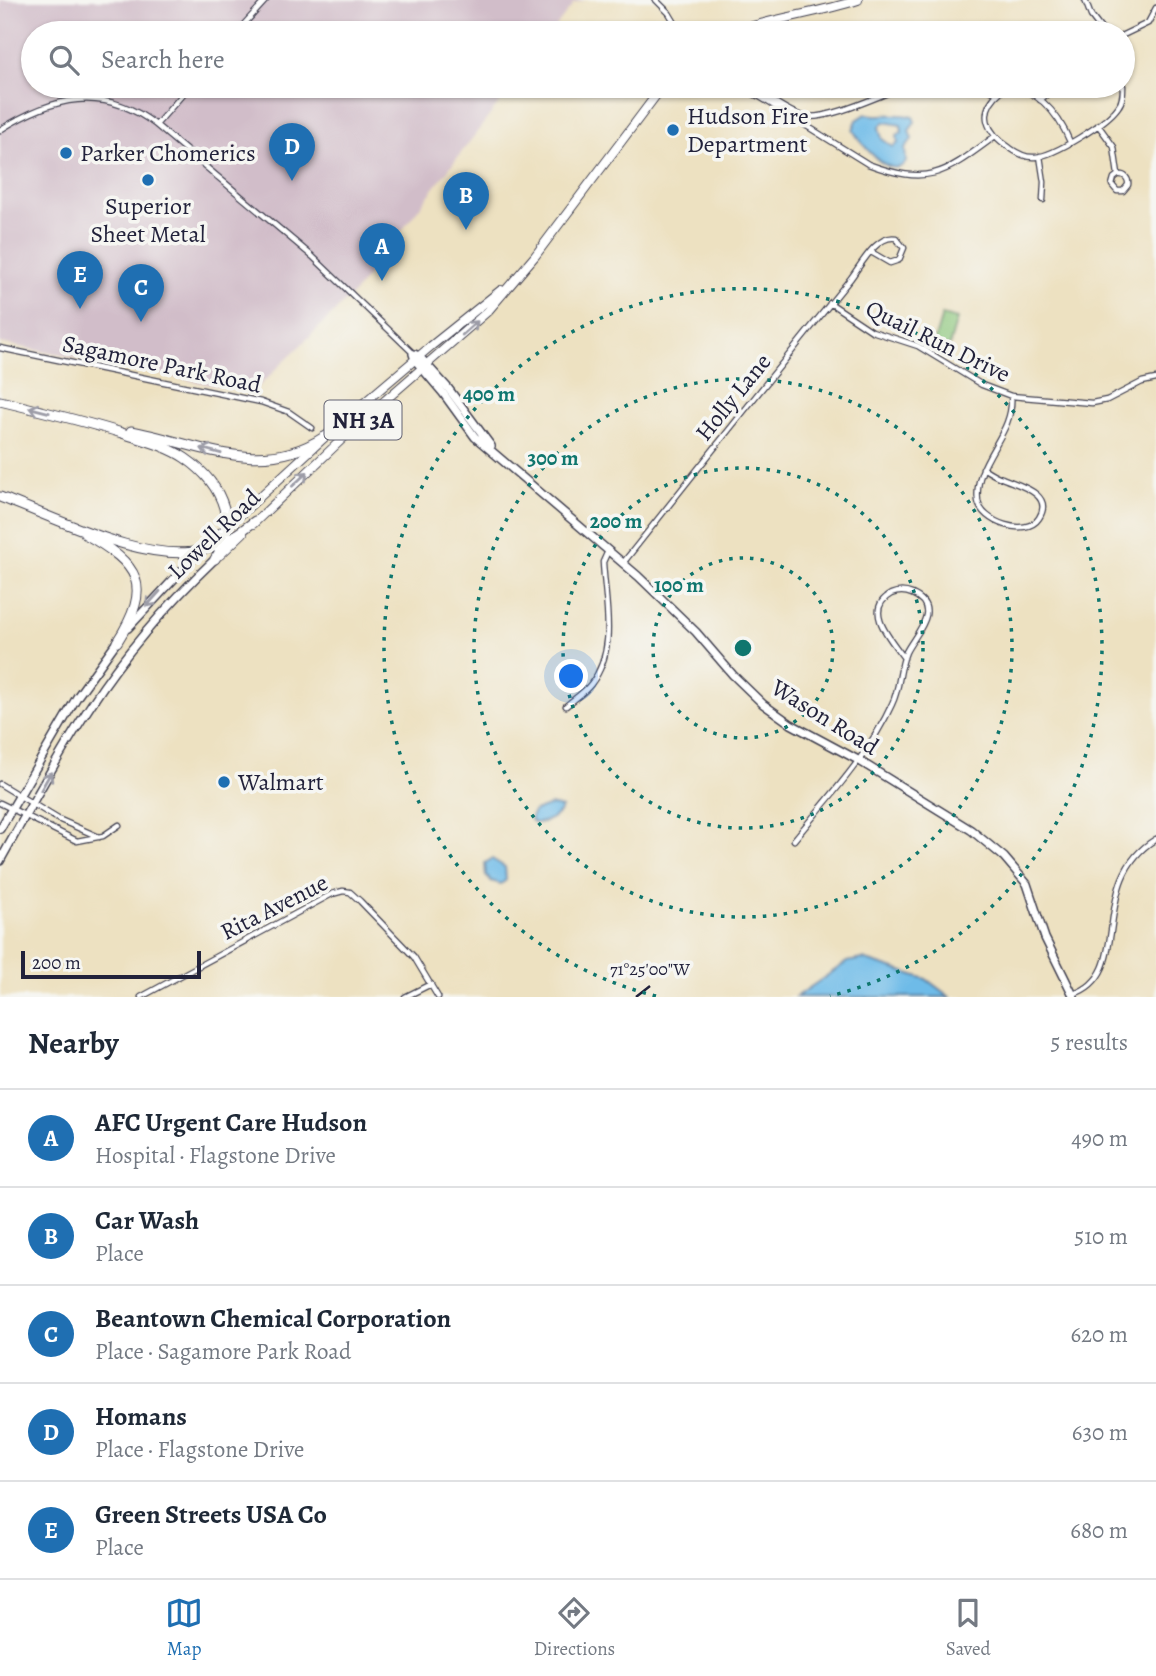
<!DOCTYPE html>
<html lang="en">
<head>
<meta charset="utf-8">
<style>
	:root { --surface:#fff; --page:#f6f6f7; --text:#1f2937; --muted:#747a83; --line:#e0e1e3; --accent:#1f6fb2 }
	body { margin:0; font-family:Alegreya,serif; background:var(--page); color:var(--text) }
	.scale { position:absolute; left:21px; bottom:18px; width:180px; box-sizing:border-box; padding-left:7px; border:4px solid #22223b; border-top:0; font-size:19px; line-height:24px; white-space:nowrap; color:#22223b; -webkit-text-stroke:5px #f6f6f2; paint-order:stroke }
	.you { position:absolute; left:572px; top:677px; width:24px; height:24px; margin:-18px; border:5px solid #fff; border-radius:50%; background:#1a73e8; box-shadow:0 0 0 10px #1a73e833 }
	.badge { display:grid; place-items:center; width:46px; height:46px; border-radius:50%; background:var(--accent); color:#fff; font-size:23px; font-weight:700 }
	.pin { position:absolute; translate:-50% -58px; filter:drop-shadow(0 2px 4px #0008) }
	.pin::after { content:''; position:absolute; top:37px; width:24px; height:21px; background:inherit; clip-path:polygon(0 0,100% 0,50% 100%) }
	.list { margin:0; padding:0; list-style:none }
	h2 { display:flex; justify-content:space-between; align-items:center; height:91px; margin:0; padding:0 28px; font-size:30px }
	h2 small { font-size:23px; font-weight:400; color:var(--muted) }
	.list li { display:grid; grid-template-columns:46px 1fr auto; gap:21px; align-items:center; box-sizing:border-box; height:98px; padding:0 28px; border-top:2px solid var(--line) }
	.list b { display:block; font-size:26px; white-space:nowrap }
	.list p { margin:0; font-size:23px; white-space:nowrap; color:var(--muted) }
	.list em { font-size:23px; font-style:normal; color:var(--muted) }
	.icon { flex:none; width:38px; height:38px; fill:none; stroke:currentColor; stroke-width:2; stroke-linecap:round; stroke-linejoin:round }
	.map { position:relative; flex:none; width:1156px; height:997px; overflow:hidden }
	.search { position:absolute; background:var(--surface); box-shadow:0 2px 5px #0004; left:21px; right:21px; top:21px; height:77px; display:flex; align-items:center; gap:18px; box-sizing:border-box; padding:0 24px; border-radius:38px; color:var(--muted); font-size:26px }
	.sheet { height:581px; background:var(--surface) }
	nav { display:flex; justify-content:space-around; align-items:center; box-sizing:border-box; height:98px; border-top:2px solid var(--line); background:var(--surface); font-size:19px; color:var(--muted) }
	nav a { display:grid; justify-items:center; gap:4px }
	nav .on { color:var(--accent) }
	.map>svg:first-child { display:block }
</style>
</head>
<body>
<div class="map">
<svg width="1156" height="997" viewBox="0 0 1156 997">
	<rect width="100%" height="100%" fill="#f6f6f2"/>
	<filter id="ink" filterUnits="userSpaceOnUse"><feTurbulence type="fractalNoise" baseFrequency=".0143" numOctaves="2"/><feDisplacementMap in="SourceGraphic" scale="14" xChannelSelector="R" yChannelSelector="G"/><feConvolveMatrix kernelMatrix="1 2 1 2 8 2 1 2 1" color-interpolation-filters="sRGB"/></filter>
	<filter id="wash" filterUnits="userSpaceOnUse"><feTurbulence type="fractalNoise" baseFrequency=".00686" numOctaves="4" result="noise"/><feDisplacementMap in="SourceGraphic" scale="28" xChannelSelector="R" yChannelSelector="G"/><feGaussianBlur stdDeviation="1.57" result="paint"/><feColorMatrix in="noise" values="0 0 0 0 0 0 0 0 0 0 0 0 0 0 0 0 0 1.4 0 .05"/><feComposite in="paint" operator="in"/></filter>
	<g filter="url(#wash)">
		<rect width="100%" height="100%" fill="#ede1c1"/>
		<!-- industrial -->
		<path fill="#d1bdc9" d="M 0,0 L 586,0 L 574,3 L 551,33 L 33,33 L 33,86 L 512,86 L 356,291 L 252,393 L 0,343 Z"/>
		<!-- green -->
		<path fill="#8bc67a" stroke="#56745a" stroke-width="2" d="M 942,315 L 957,319 L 948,350 L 933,345 Z"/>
		<!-- water -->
		<path fill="#6ebbe8" stroke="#486e92" stroke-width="2" fill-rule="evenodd" d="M 866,114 C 882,117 898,112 913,117 L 915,122 L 909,131 L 912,139 L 905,148 L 906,162 C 890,182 861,143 853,130 L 857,120 ZM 884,122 L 901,125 L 902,132 L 897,135 L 898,143 L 893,147 L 882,139 L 879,127 Z
			M 551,805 L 562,808 C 557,817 546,823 535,823 L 530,819 L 534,811 Z
			M 492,859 L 505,867 L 506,880 L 501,884 L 491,881 L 486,876 L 485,863 Z
			M 863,959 L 926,979 L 950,997 L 796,997 L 847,962 Z"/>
	</g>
	<g filter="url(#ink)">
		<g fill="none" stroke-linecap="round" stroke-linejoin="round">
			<defs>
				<path id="street" d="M 656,0 L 669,13 L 681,33
					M 1085,0 L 1091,16 L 1104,33
					M 236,33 L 266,0
					M 1123,35 L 1148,23 L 1156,8
					M 737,86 L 760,97 L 868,164 C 930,187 945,173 994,137
					M 750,86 C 766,95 783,110 802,116 C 825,122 881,95 905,86
					M 984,86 L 997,94
					M 1040,100 L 1057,86
					M 156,125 L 190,86
					M 1098,125 L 1114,147 L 1118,175 L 1114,178 L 1112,185 L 1117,191 L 1123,191 L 1128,185 C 1129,179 1125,174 1118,175
					M 0,130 C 52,97 103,84 156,125 L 312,256 L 413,353
					M 1070,142 C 1059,115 1033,80 1001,91 C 976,112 987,133 1010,148 C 1017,153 1025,158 1035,157 C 1054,156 1107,123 1118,107 C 1123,101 1123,93 1123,86
					M 1040,156 L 1044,182 L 1043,200
					M 830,303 L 872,331 L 918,346 L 982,385 L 1011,396 L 1092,403 L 1107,400 L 1142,382 L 1156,379
					M 0,348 L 261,402 L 289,412 L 312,428
					M 983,468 C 989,472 995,476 1002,478 C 1017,485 1055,493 1039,518 C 1026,538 981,522 978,501 C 973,460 1015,435 1011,396
					M 623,563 L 631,553 C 704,461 777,369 851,278 C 861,265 877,234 896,238 L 904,248 L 899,260 L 890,263 L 871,252
					M 566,706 C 574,699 584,693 591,684 C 618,649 605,603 603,562 L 608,551
					M 0,784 L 58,819 L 99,837
					M 0,803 L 77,841 L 103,836 L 119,825
					M 794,840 C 829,797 869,755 892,704 C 900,688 899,669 906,652 C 914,635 944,608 912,594 C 905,591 898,591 891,594 C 862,610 892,641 904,658
					M 1073,994 C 1136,974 1086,881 1156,839
					M 141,997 L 332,894 L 343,891 L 350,892 L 360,901 L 414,957 L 438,997
					M 405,997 L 431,984"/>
				<path id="secondary" d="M 413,354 L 415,360 L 443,393 L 475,437 L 638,576 L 696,632 L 733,675 L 763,704 L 791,724 L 858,760 L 971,830 L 1004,857 L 1027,884 L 1045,938 L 1074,997
					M 414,354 L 419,356 L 448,388 L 491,446
					M 128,628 L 201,550
					M 0,829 L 77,697 L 118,640
					M 0,861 C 29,809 58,755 91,705 C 126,651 169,603 215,559"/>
				<path id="primary" d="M 730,33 C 772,18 816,14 858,0
					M 253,524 L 359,423 L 488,311 L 535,256 L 663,86
					M 202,550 L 339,424 L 431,346 L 501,290
					M 220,555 L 243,533"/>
				<path id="highway" d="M 0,401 C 42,411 84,421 125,434 C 146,441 167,446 185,458 C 204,471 218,487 224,508 C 229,528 226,543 215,559
					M 131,431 C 197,443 260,479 324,437
					M 0,497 C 55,517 146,565 203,550 C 222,545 239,533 255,521
					M 85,534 C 140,565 153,585 117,642"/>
			</defs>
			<!-- street casing -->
			<use href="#street" stroke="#403f4f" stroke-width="7"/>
			<!-- secondary casing -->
			<use href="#secondary" stroke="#403f4f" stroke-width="10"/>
			<!-- primary casing -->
			<use href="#primary" stroke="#403f4f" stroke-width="10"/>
			<!-- highway casing -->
			<use href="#highway" stroke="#403f4f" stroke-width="11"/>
			<!-- street -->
			<use href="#street" stroke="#fff" stroke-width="4.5"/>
			<!-- secondary -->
			<use href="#secondary" stroke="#fff" stroke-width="7"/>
			<!-- primary -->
			<use href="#primary" stroke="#fff" stroke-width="8"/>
			<!-- highway -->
			<use href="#highway" stroke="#fff" stroke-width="9"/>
		</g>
		<!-- one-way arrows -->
		<defs><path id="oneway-shaft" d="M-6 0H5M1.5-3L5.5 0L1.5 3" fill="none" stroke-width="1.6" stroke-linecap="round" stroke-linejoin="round" transform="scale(1.75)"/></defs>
		<g stroke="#9c9ca7">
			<use href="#oneway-shaft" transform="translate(470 328) rotate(-42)"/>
			<use href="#oneway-shaft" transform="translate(39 410) rotate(-166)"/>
			<use href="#oneway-shaft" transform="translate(211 451) rotate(-165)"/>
			<use href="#oneway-shaft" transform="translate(300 479) rotate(-43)"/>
			<use href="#oneway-shaft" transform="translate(153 599) rotate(132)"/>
			<use href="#oneway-shaft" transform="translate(46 781) rotate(-60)"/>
		</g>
	</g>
	<!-- ticks -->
	<path fill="none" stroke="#22223b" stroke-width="2.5" d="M 636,997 L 650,986"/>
	<!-- distance rings -->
	<g fill="none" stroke="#0f766e" stroke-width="3.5" stroke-dasharray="3.5 7">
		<circle cx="743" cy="648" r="90"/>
		<circle cx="743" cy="648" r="180"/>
		<circle cx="743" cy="648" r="269"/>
		<path d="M656 996A359 359 0 1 1 830 996"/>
	</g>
	<!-- markers -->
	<g fill="#1f6fb2" stroke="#f6f6f2" stroke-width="2.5">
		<circle cx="673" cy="130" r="7"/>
		<circle cx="66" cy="153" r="7"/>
		<circle cx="148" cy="180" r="7"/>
		<circle cx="224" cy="782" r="7"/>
	</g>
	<g text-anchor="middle" stroke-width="7" stroke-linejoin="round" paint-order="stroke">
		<!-- shield labels -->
		<rect fill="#f6f6f2" stroke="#626272" stroke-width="2" x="324.5" y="400.5" width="77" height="39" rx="5"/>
		<g font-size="23" font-weight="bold" fill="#22223b">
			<text x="363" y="428">NH 3A</text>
		</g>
		<!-- poi labels -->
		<g font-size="24" fill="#22223b" stroke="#f6f6f2" text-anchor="start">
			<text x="687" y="124">Hudson Fire<tspan x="687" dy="28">Department</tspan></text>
			<text x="80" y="161">Parker Chomerics</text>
			<text x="148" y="214" text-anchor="middle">Superior<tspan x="148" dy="28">Sheet Metal</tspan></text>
			<text x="238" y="790">Walmart</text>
		</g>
		<!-- street labels -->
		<g font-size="24" fill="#22223b" stroke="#f6f6f2">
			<text transform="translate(938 341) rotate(26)" y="8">Quail Run Drive</text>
			<text transform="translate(162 364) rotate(12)" y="8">Sagamore Park Road</text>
			<text transform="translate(733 397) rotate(-51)" y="8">Holly Lane</text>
			<text transform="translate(214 534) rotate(-44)" y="8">Lowell Road</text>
			<text transform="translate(825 717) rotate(32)" y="8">Wason Road</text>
			<text transform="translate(274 907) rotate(-27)" y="8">Rita Avenue</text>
		</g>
	</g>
	<g font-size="18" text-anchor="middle" fill="#22223b" stroke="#f6f6f2" stroke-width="7" stroke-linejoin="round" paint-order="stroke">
		<text x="650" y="975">71°25'00"W</text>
	</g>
	<circle cx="743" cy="648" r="10" fill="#0f766e" stroke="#f6f6f2" stroke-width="3.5"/>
	<g font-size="21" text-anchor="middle" font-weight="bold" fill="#0f766e" stroke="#f6f6f2" stroke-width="7" stroke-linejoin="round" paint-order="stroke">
		<text x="489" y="401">400 m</text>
		<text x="553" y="465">300 m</text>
		<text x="616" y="528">200 m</text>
		<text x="679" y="592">100 m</text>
	</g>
</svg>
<div class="scale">200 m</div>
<div class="you"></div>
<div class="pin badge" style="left:382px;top:281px">A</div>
<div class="pin badge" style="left:466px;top:230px">B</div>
<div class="pin badge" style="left:141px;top:322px">C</div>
<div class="pin badge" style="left:292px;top:181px">D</div>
<div class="pin badge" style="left:80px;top:309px">E</div>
<div class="search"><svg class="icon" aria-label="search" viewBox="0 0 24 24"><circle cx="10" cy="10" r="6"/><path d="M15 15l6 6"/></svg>Search here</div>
</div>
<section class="sheet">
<h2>Nearby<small>5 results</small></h2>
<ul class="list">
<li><span class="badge">A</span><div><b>AFC Urgent Care Hudson</b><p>Hospital · Flagstone Drive</p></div><em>490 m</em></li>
<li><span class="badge">B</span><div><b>Car Wash</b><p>Place</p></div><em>510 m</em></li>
<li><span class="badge">C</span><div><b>Beantown Chemical Corporation</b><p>Place · Sagamore Park Road</p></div><em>620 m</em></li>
<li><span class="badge">D</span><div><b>Homans</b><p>Place · Flagstone Drive</p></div><em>630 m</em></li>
<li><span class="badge">E</span><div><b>Green Streets USA Co</b><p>Place</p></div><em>680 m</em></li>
</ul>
</section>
<nav>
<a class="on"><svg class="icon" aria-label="map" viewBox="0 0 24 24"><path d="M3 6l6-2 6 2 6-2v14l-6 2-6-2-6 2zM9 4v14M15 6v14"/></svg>Map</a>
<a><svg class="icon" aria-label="directions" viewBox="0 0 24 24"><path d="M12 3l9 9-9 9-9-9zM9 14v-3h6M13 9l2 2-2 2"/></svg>Directions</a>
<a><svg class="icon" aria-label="saved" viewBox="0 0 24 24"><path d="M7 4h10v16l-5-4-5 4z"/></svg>Saved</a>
</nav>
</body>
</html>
